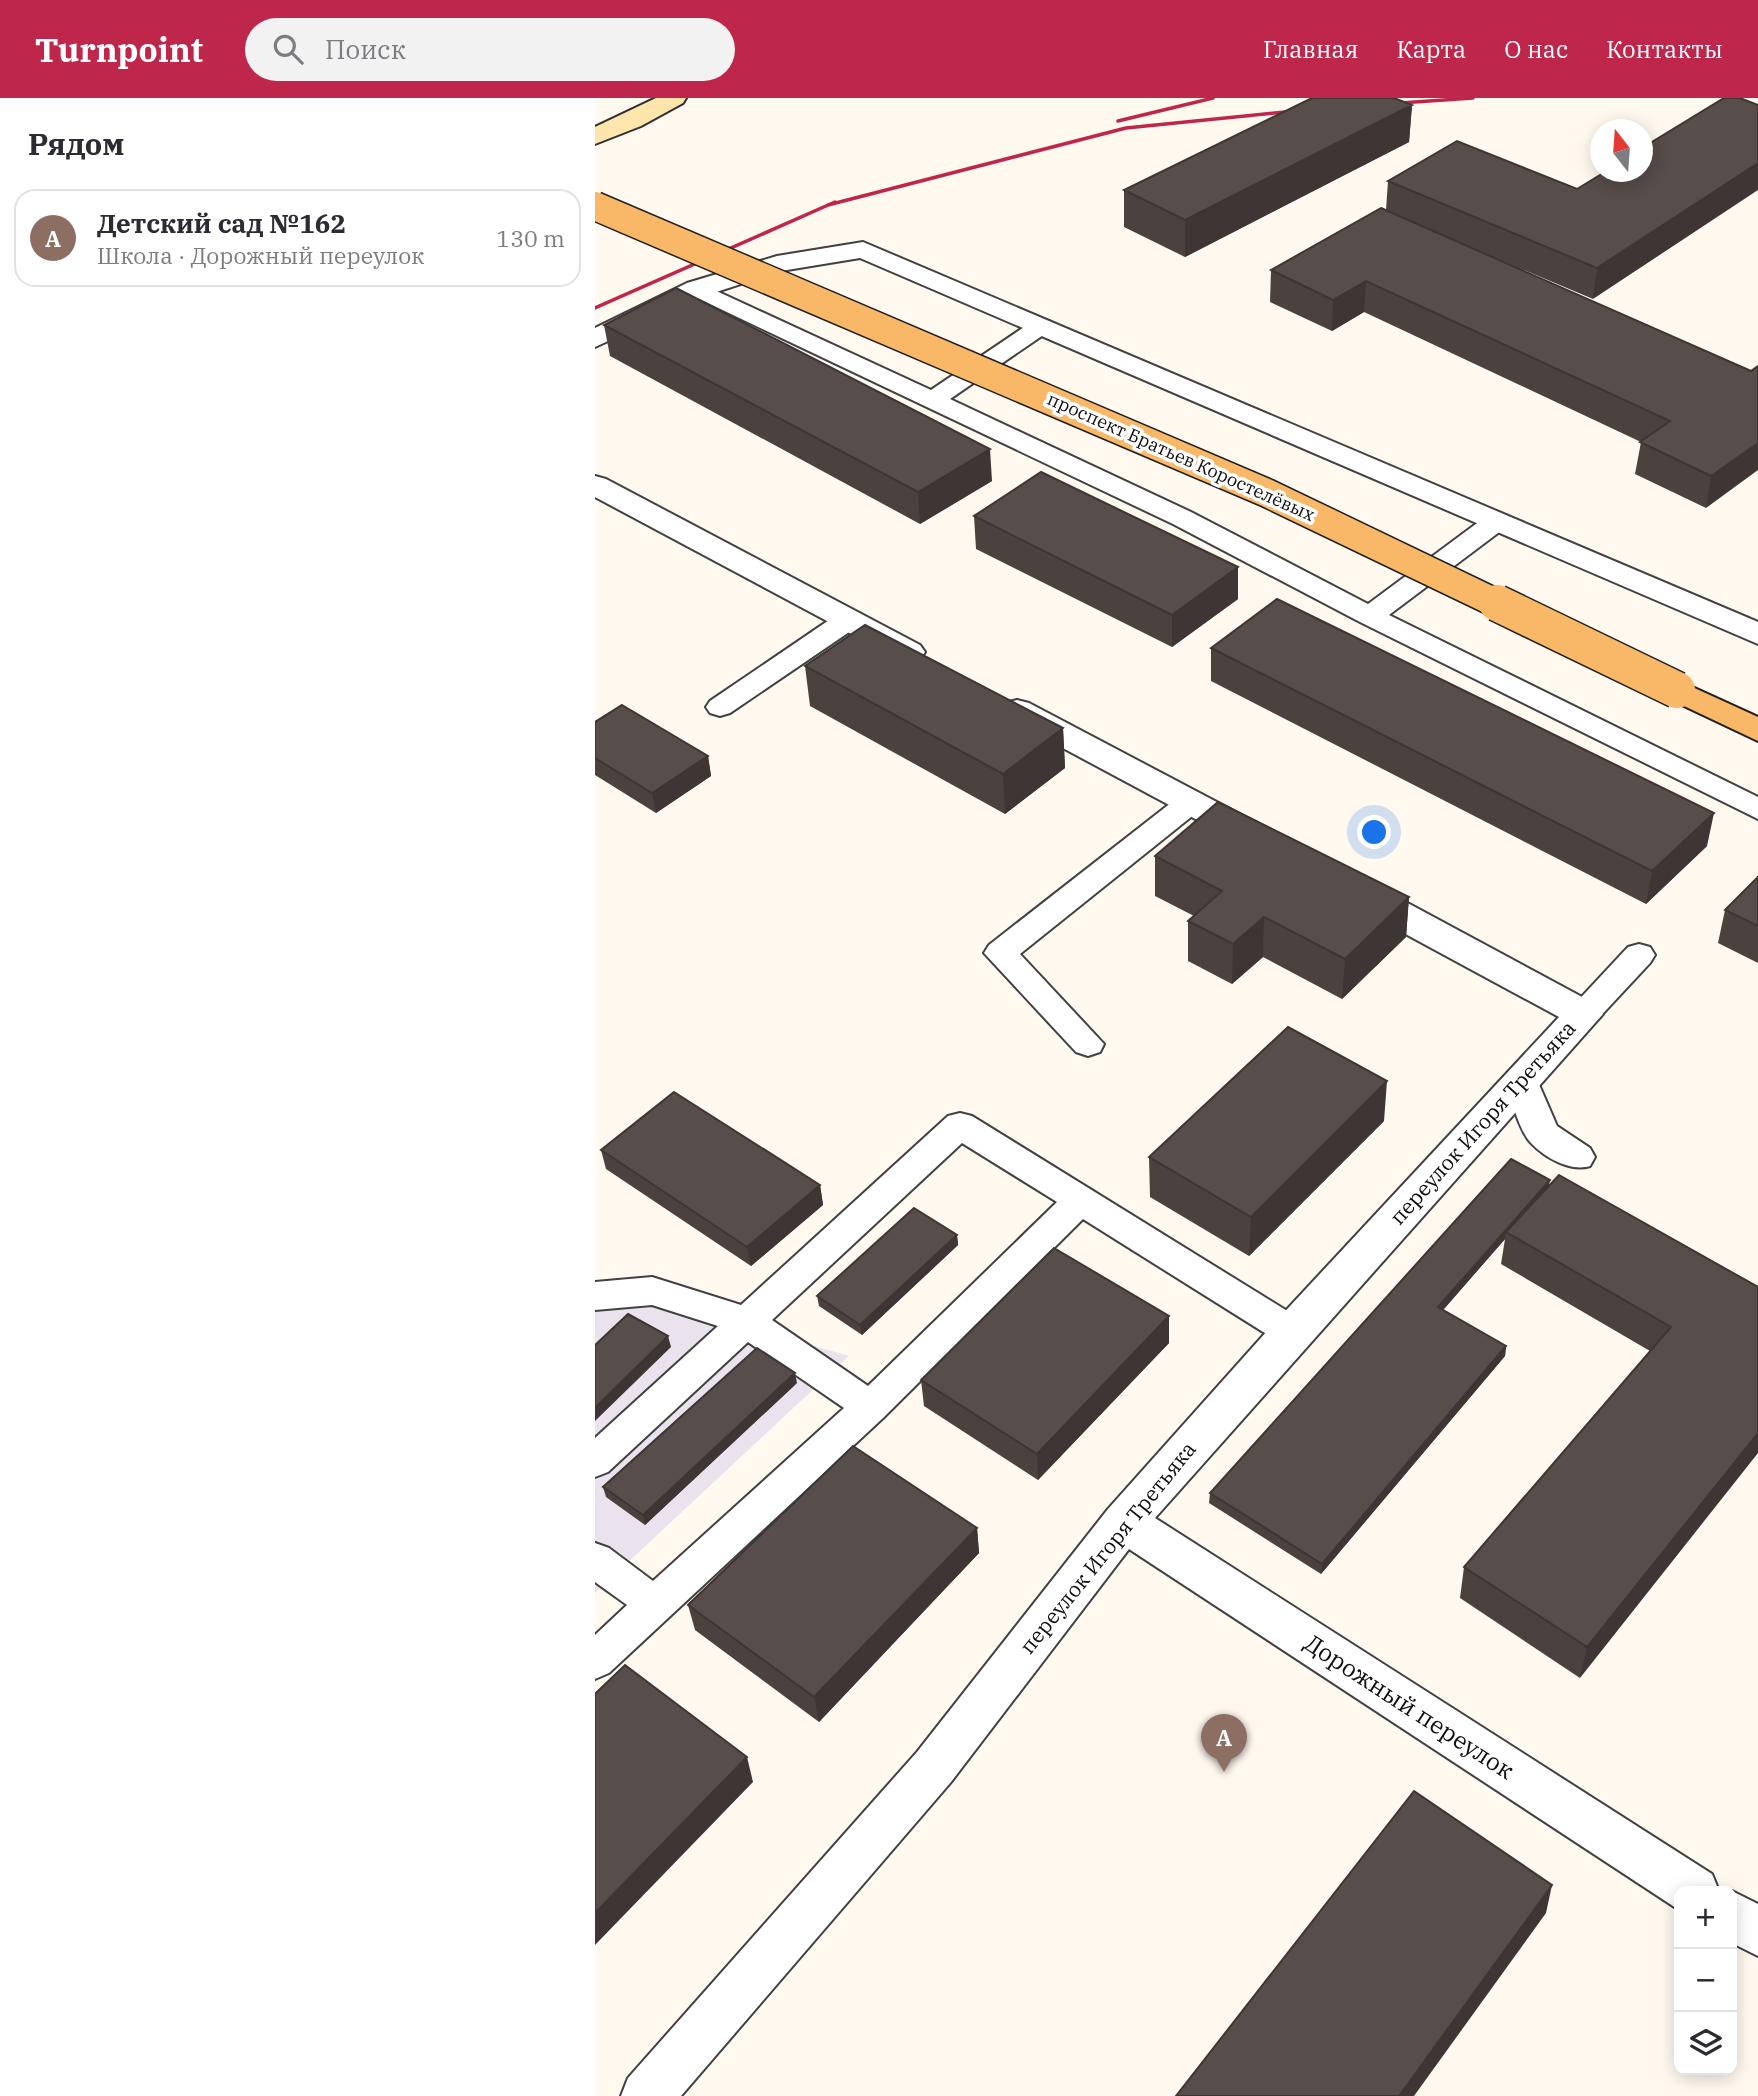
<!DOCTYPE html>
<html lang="ru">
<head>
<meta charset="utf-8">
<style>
	:root { --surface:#fff; --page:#f2f2f3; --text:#2b2b33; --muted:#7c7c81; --line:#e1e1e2; --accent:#bf264b }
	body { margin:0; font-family:"IBM Plex Serif",serif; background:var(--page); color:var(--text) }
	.controls { position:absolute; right:21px; bottom:21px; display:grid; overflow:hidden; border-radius:14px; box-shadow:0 4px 18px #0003 }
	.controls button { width:63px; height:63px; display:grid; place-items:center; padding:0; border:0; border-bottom:2px solid var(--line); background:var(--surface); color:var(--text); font:35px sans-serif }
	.compass { position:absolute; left:995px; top:21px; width:63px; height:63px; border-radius:50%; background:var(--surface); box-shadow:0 4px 18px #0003; rotate:343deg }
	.you { position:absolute; left:780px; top:735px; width:24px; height:24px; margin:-18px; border:5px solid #fff; border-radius:50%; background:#1a73e8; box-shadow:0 0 0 10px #1a73e833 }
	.badge { display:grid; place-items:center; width:46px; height:46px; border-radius:50%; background:var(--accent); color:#fff; font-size:23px; font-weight:700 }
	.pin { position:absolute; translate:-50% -58px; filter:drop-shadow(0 2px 4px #0008) }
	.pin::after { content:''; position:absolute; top:37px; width:24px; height:21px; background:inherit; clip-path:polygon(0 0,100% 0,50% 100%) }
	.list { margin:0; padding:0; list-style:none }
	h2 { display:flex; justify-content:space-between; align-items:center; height:91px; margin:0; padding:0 28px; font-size:30px }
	h2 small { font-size:23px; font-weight:400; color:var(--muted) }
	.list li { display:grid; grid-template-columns:46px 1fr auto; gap:21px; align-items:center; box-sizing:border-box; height:98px; margin:0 14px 14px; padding:0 14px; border:2px solid var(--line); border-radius:21px }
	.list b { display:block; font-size:26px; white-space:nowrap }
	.list p { margin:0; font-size:23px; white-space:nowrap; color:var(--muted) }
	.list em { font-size:23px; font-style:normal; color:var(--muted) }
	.icon { flex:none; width:38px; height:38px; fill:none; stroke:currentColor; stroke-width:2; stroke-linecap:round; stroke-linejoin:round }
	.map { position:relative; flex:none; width:1163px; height:1998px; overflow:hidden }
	header { display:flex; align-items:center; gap:42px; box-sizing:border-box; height:98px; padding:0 35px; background:var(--accent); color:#fff }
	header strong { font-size:33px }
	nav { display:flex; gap:38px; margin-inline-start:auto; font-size:24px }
	.search { width:490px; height:63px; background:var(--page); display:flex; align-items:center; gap:18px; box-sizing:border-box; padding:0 24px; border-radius:38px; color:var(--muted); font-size:26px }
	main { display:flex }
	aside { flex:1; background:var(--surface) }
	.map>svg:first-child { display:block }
</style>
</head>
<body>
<header>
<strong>Turnpoint</strong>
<div class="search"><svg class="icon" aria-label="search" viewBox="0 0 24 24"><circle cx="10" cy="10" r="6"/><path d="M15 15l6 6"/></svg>Поиск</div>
<nav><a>Главная</a><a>Карта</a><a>О нас</a><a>Контакты</a></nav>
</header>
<main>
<aside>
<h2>Рядом<small></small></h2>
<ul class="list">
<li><span class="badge" style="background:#8d6e63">A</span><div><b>Детский сад №162</b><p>Школа · Дорожный переулок</p></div><em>130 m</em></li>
</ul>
</aside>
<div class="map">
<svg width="1163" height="1998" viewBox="0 0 1163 1998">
	<rect width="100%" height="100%" fill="#fff9f0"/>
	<!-- industrial -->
	<path fill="#eae3ed" d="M 0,1186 L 254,1258 L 0,1495 Z"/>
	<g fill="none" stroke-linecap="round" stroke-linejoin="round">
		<defs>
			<path id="lane" d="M 102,184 L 336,292 L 438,223 L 454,223 L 458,228 L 454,233 L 355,301 L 596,414 L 773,506 L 893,417 L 911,417 L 915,423 L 911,429 L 794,517 L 1163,699 L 1163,721 L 765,524 L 578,426 L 94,196 L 90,191 L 94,186 Z
				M 253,514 L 263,516 L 267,522 L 263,528 L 135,615 L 125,618 L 115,615 L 111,609 L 115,603 L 243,516 Z
				M 596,694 L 606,697 L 611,704 L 606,711 L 425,856 L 509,946 L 505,954 L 493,958 L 481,954 L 389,855 L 394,847 L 586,697 Z
				M 1044,846 L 1055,849 L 1060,857 L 1055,865 L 1000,924 L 989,927 L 978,924 L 973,916 L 978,908 L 1033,849 Z
				M 927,971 L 939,975 L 962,1028 L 995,1050 L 1000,1059 L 995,1068 C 976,1074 950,1060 936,1045 C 923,1031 917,1001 910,983 L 915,975 Z
				M 365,1015 L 377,1018 L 710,1224 L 715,1234 L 710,1244 L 697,1248 L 684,1244 L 488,1121 L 288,1320 L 14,1575 L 0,1581 L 0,1537 L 32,1507 L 0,1484 L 0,1445 L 14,1450 L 58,1483 L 249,1310 L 153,1244 L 13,1374 L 0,1379 L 0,1340 L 123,1228 L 57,1207 L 0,1212 L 0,1184 L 57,1179 L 146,1207 L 353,1018 ZM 367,1045 L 462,1104 L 273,1288 L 177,1222 Z"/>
			<path id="street" d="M 268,144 L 1163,524 L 1163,546 L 265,160 L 186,173 L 112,197 L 0,249 L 0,230 L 92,185 L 182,158 Z
				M 0,378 L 11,381 L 325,547 L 330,554 L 325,561 L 314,564 L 303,561 L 0,399 Z
				M 422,602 L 434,605 L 671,730 L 676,738 L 671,746 L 659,750 L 647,746 L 410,619 L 405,612 L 410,605 Z
				M 768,785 L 781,788 L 1002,907 L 1008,916 L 560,1420 L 1117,1776 L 1124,1793 L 1084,1793 L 1084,1811 L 1081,1810 L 534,1451 L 356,1684 L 86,1998 L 26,1998 L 33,1980 L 322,1654 L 513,1411 L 682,1222 L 964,919 L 755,806 L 750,797 L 755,788 Z
				M 1137,1793 L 1163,1806 L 1163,1858 L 1137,1845 Z"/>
			<path id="secondary" d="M 61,0 L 91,0 L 88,5 L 46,28 L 0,46 L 0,29 Z"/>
			<path id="primary" d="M 1082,582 L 1163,619 L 1163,643 L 1070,599 L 1066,592 L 1070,585 Z"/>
		</defs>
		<!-- lane casing -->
		<use href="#lane" stroke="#414141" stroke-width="4"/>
		<!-- street casing -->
		<use href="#street" stroke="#414141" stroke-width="4"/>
		<!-- secondary casing -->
		<use href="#secondary" stroke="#303030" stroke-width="4"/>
		<!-- primary casing -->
		<use href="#primary" stroke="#1f1f1f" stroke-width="4"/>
		<!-- lane -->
		<use href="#lane" fill="#fff" fill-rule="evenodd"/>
		<!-- street -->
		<use href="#street" fill="#fff" fill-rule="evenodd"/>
		<!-- secondary -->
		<use href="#secondary" fill="#fee5ab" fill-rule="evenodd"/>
		<!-- primary -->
		<use href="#primary" fill="#f8b867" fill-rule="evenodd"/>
		<!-- rail -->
		<path stroke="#bf264b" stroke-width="3.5" d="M 790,6 L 878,0
			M 523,23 L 618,0
			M 233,107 L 531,30 L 709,12
			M 0,210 L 240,104"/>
		<defs>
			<path id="primary-bridge-far1" d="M 0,108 L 672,395 L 905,507"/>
			<path id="primary-bridge" d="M 902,505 L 1082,592"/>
		</defs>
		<!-- primary-bridge-far1 casing -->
		<use href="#primary-bridge-far1" stroke="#1f1f1f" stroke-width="31" stroke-linecap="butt"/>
		<!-- primary-bridge casing -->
		<use href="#primary-bridge" stroke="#1f1f1f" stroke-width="39" stroke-linecap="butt"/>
		<!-- primary-bridge-far1 -->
		<use href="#primary-bridge-far1" stroke="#f8b867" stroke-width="28"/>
		<!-- primary-bridge -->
		<use href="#primary-bridge" stroke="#f8b867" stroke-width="36"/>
	</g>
	<!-- wall -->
	<path fill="#4b4240" d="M 817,7 L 814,44 L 590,159 L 529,129 L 529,92 Z
		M 1047,74 L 998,201 L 850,139 L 1156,273 L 1111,410 L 1040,376 L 1046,344 L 769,214 L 737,233 L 675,204 L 676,172 L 791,112 L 793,83 L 982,91 Z
		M 9,227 L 397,383 L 325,426 L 15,258 Z
		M 379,418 L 643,501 L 577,549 L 381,451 Z
		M 616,550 L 1112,748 L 1051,806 L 616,583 Z
		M 210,568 L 468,630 L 470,670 L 410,716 L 215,608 Z
		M 0,624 L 113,658 L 116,678 L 61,715 L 0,677 Z
		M 560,758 L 814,799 L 811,839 L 747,901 L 668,859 L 637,886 L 593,863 L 593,823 L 599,818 L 560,798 Z
		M 1163,779 L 1163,865 L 1123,845 L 1130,812 Z
		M 789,1023 L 654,1158 L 555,1099 L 554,1059 Z
		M 6,1052 L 225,1087 L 228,1107 L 156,1168 L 11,1071 Z
		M 954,1088 L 1163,1189 L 985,1580 L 865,1500 L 869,1469 L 1055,1253 L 906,1166 L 910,1141 L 848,1212 L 911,1248 L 910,1258 L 726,1476 L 614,1405 L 615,1395 Z
		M 362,1137 L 363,1147 L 267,1237 L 224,1208 L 222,1198 Z
		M 574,1218 L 574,1245 L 443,1382 L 329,1308 L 326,1282 Z
		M 202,1285 L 50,1427 L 11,1399 L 8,1389 Z
		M 382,1430 L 384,1455 L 224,1624 L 100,1532 L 93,1507 Z"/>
	<!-- shaded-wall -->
	<path fill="#3d3634" d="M 817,7 L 814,44 L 590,159 L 590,122 Z
		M 1163,65 L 1163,92 L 998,201 L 1002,170 Z
		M 771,183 L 769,214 L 737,233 L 738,202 Z
		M 1163,345 L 1163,372 L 1111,410 L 1116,378 Z
		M 395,351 L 397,383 L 325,426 L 323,394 Z
		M 643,469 L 643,501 L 577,549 L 577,517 Z
		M 468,630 L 470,670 L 410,716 L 408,676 Z
		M 113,658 L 116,678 L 61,715 L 57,695 Z
		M 1119,715 L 1112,748 L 1051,806 L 1057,773 Z
		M 814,799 L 811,839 L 747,901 L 750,861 Z
		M 669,819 L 668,859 L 637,886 L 638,846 Z
		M 792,983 L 789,1023 L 654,1158 L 656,1119 Z
		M 955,1082 L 953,1092 L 911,1134 L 910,1141 L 842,1219 L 843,1209 Z
		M 225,1087 L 228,1107 L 156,1168 L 152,1149 Z
		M 362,1137 L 363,1147 L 267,1237 L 265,1227 Z
		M 574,1218 L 574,1245 L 443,1382 L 442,1356 Z
		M 73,1238 L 76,1249 L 0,1323 L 0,1310 Z
		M 911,1248 L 910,1258 L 726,1476 L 727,1466 Z
		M 200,1275 L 202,1285 L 50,1427 L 48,1417 Z
		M 1163,1335 L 1163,1355 L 985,1580 L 992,1549 Z
		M 382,1430 L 384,1455 L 224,1624 L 219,1599 Z
		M 152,1659 L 158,1684 L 0,1847 L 0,1815 Z
		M 957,1787 L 951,1815 L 819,1998 L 804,1998 Z"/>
	<!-- building -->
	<path fill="#574d4b" stroke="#3d3634" stroke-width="2" d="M 717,0 L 799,0 L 817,7 L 590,122 L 529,92 Z
		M 1129,0 L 1145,0 L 1163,7 L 1163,65 L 1002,170 L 793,83 L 862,43 L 982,91 L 1010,74 L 1047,74 L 1047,50 Z
		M 786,110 L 1156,273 L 1163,268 L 1163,345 L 1116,378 L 1045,344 L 1075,323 L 771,183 L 738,202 L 676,172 Z
		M 81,190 L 395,351 L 323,394 L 9,227 Z
		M 446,374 L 643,469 L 577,517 L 379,418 Z
		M 682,501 L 1119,715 L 1057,773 L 616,550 Z
		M 270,527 L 468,630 L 408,676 L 210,568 Z
		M 27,607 L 113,658 L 57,695 L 0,660 L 0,624 Z
		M 623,704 L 814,799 L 750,861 L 669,819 L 638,846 L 593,823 L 627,793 L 560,758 Z
		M 1163,779 L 1163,828 L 1130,812 Z
		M 693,929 L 792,983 L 656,1119 L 554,1059 Z
		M 79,994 L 225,1087 L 152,1149 L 6,1052 Z
		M 916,1061 L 955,1082 L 843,1209 L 911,1248 L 727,1466 L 615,1395 Z
		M 964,1077 L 1163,1189 L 1163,1335 L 992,1549 L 869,1469 L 1076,1229 L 911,1134 Z
		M 319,1110 L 362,1137 L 265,1227 L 222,1198 Z
		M 459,1150 L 574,1218 L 442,1356 L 326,1282 Z
		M 33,1216 L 73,1238 L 0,1310 L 0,1247 Z
		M 162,1250 L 200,1275 L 48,1417 L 8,1389 Z
		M 258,1348 L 382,1430 L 219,1599 L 93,1507 Z
		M 30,1567 L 152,1659 L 0,1815 L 0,1596 Z
		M 819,1693 L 957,1787 L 804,1998 L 581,1998 Z"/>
	<g text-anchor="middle" stroke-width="7" stroke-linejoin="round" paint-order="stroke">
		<!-- far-street labels -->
		<g font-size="18" fill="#0e0e0e" stroke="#fff">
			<text transform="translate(586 359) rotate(24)" y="6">проспект Братьев Коростелёвых</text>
		</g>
		<!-- street labels -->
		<g font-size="21" fill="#0e0e0e" stroke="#fff">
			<text transform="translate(888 1025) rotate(-48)" y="7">переулок Игоря Третьяка</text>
			<text transform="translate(513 1450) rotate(-51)" y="7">переулок Игоря Третьяка</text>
		</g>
		<!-- near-street labels -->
		<g font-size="24" fill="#0e0e0e" stroke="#fff">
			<text transform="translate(814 1609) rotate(33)" y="8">Дорожный переулок</text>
		</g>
	</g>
</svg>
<div class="controls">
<button>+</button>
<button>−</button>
<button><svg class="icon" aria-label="layers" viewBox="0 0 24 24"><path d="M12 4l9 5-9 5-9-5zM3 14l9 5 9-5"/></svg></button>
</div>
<svg class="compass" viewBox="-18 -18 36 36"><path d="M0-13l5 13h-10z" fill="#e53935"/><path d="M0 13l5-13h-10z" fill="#7c7c81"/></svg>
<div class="you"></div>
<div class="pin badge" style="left:629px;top:1674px;background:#8d6e63">A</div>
</div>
</main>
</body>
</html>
